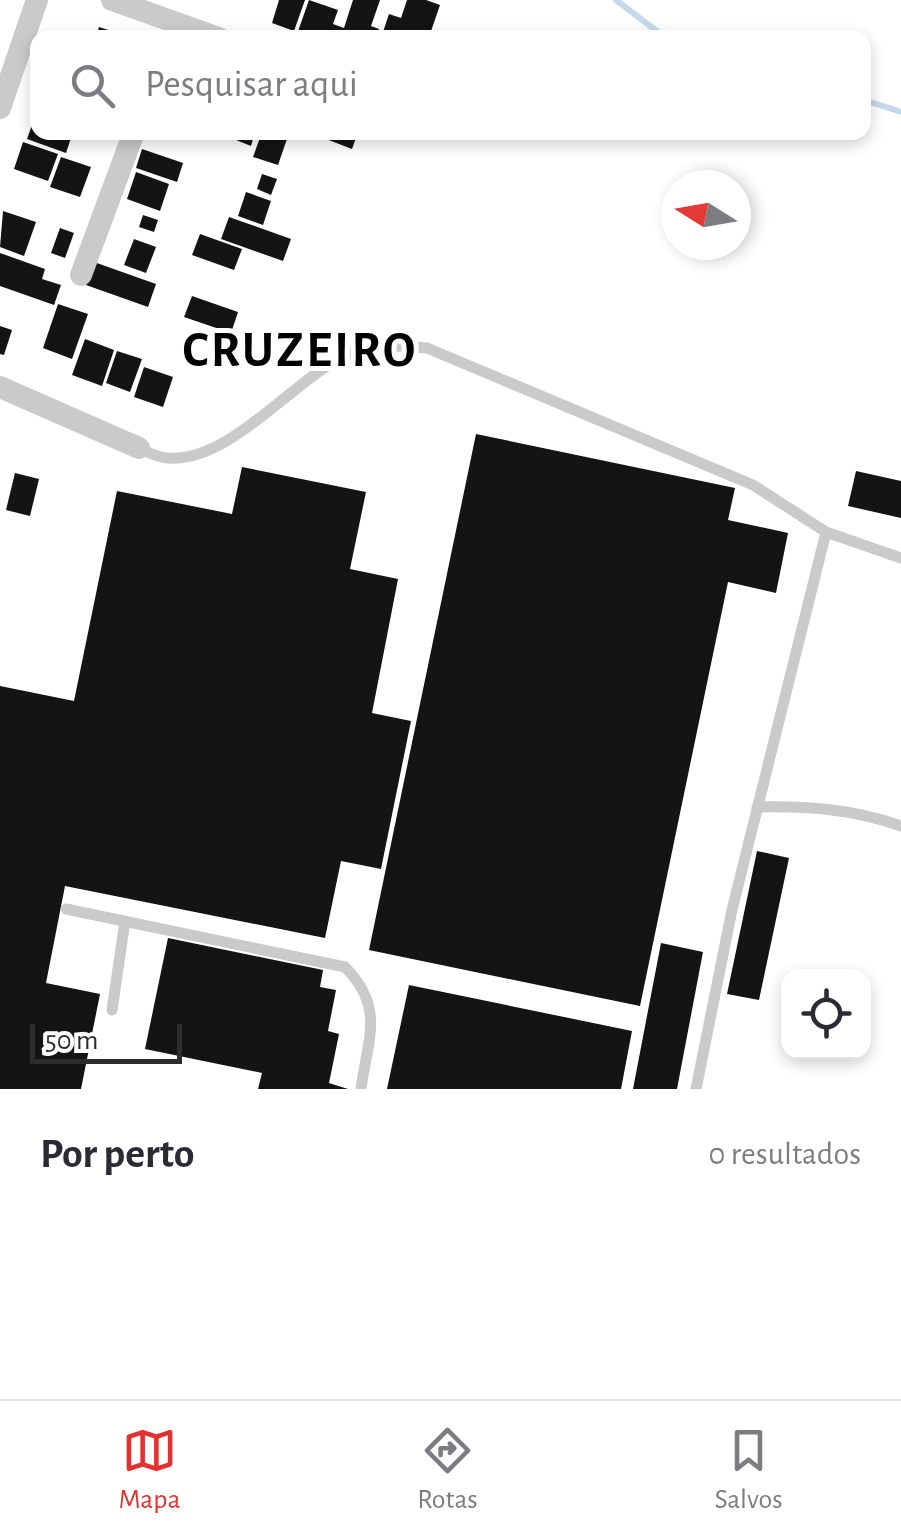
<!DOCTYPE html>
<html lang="pt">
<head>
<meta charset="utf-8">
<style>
	:root { --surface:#fff; --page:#f7f7f7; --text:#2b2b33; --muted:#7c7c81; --line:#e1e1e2; --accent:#e23130 }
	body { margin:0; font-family:"Alegreya Sans",sans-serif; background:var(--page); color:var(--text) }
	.controls { position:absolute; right:30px; bottom:30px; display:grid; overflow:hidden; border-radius:20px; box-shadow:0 5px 15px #0003 }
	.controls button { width:90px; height:90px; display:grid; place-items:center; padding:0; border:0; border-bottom:2px solid var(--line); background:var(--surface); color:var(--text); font:50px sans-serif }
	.compass { position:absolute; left:661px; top:170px; width:90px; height:90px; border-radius:50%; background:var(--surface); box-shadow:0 5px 15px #0003; rotate:281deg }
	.scale { position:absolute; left:30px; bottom:25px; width:152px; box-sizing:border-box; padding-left:10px; border:5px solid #2d2d2d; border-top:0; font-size:28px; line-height:35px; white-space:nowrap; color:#2d2d2d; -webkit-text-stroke:8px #fff; paint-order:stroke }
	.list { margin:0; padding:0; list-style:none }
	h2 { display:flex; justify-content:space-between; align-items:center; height:130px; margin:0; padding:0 40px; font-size:42px }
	h2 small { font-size:32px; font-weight:400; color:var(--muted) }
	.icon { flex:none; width:55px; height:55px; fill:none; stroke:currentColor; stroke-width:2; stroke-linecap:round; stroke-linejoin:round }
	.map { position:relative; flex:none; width:901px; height:1089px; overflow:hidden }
	.search { position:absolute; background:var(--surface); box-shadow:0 5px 15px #0003; left:30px; right:30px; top:30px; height:110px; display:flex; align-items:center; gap:25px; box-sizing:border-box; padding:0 35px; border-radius:20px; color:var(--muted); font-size:38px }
	.sheet { height:310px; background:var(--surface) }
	nav { display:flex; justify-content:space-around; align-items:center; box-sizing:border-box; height:140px; border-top:2px solid var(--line); background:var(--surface); font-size:28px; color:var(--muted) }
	nav a { display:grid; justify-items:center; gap:5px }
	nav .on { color:var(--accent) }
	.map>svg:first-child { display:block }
</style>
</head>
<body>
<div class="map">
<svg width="901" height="1089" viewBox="0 0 901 1089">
	<rect width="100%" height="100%" fill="#fff"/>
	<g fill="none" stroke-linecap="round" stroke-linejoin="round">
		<!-- stream -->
		<path stroke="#c6d9ea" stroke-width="6" d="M 616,0 L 666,38
			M 864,100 L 901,112"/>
	</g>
	<!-- building -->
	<path fill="#141414" d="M 279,0 L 305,0 L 294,31 L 272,23 Z
		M 309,0 L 338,10 L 333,24 L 344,28 L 353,0 L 380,0 L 371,26 L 379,29 L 376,38 L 338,38 L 328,34 L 327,38 L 296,37 Z
		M 407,0 L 426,0 L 440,5 L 429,37 L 415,33 L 413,38 L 381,38 L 389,14 L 401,18 Z
		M 99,27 L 121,34 L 120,38 L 96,38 Z
		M 33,122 L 38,123 L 38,132 L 72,135 L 66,153 L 27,139 Z
		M 216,132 L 255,132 L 251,146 Z
		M 262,132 L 288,136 L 278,165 L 253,157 Z
		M 328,132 L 358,132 L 352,149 L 326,139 Z
		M 23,142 L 58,154 L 48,181 L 14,169 Z
		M 142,149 L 183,163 L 177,182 L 136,168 Z
		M 61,157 L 91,167 L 80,197 L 50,187 Z
		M 136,172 L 169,184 L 160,211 L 127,199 Z
		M 262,174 L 277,179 L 271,195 L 257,189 Z
		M 246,192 L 271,201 L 263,225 L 238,216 Z
		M 3,211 L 36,222 L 24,256 L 0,247 Z
		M 143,215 L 158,220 L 154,232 L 139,227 Z
		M 229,217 L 291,239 L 283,261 L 221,239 Z
		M 60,228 L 74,233 L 65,258 L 51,253 Z
		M 200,234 L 242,249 L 234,270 L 192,255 Z
		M 134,239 L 156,247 L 146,273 L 124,265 Z
		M 0,253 L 45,269 L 42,279 L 61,285 L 54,305 L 0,286 Z
		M 94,262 L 156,284 L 148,307 L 86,285 Z
		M 192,296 L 238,312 L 231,333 L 184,317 Z
		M 58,304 L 88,314 L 72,359 L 43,348 Z
		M 0,326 L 12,330 L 4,355 L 0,354 Z
		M 85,339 L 114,350 L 102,386 L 72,375 Z
		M 117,351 L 142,359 L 130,392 L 106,383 Z
		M 144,367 L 173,377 L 163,407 L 134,397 Z
		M 476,434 L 735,488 L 728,520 L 788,533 L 776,593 L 728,582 L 640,1006 L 369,950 Z
		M 242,467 L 366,492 L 350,569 L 398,579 L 372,713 L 411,721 L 381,869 L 341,861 L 325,938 L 65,886 L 46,983 L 100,994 L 81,1089 L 0,1089 L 0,686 L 74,701 L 117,491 L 232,514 Z
		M 856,471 L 901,481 L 901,518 L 848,506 Z
		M 15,473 L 39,479 L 30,516 L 6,510 Z
		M 757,851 L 789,858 L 759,1000 L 727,994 Z
		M 168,938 L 323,970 L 320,987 L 336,990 L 328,1031 L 339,1034 L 329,1083 L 348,1089 L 258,1089 L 262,1073 L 145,1049 Z
		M 661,943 L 703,952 L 677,1089 L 633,1089 Z
		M 409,985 L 632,1031 L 621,1089 L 387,1089 Z"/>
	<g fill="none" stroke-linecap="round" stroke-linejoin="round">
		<!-- service -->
		<path stroke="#cacaca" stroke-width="11" d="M 139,448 C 148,452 158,458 168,458 C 230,462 290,383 344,356 C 371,342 398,346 427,348 L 753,485 L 826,532 L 732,910 L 696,1089
			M 826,532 L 901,558
			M 757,807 C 808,806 853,809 901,826
			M 66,909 L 345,967 C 385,1008 368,1037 361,1089
			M 112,1010 L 125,921"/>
		<!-- minor -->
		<path stroke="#cacaca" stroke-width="22" d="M 112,0 L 219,38
			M 0,108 L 37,0
			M 81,275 L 134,132
			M 0,387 L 139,448"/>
	</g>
	<g text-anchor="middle" stroke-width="10" stroke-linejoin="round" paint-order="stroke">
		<!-- district labels -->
		<g font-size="50" font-weight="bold" letter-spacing="2.5" fill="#000" stroke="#fff">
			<text x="300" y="366">CRUZEIRO</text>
		</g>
	</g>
</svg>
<div class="controls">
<button><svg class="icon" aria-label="locate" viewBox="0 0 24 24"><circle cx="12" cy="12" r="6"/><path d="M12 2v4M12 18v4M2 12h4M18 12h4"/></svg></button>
</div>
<svg class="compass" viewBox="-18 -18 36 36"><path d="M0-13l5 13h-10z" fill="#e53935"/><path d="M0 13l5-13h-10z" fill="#7c7c81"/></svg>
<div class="scale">50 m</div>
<div class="search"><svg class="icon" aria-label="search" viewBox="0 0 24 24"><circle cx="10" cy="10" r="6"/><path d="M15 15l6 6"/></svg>Pesquisar aqui</div>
</div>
<section class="sheet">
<h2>Por perto<small>0 resultados</small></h2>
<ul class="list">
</ul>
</section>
<nav>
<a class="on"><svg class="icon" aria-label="map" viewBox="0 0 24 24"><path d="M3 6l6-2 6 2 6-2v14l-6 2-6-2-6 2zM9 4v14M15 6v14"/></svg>Mapa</a>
<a><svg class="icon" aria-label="directions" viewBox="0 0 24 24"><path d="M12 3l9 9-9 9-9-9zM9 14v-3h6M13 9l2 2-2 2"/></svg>Rotas</a>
<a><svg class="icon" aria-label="saved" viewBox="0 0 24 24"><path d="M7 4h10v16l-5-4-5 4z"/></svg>Salvos</a>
</nav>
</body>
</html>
